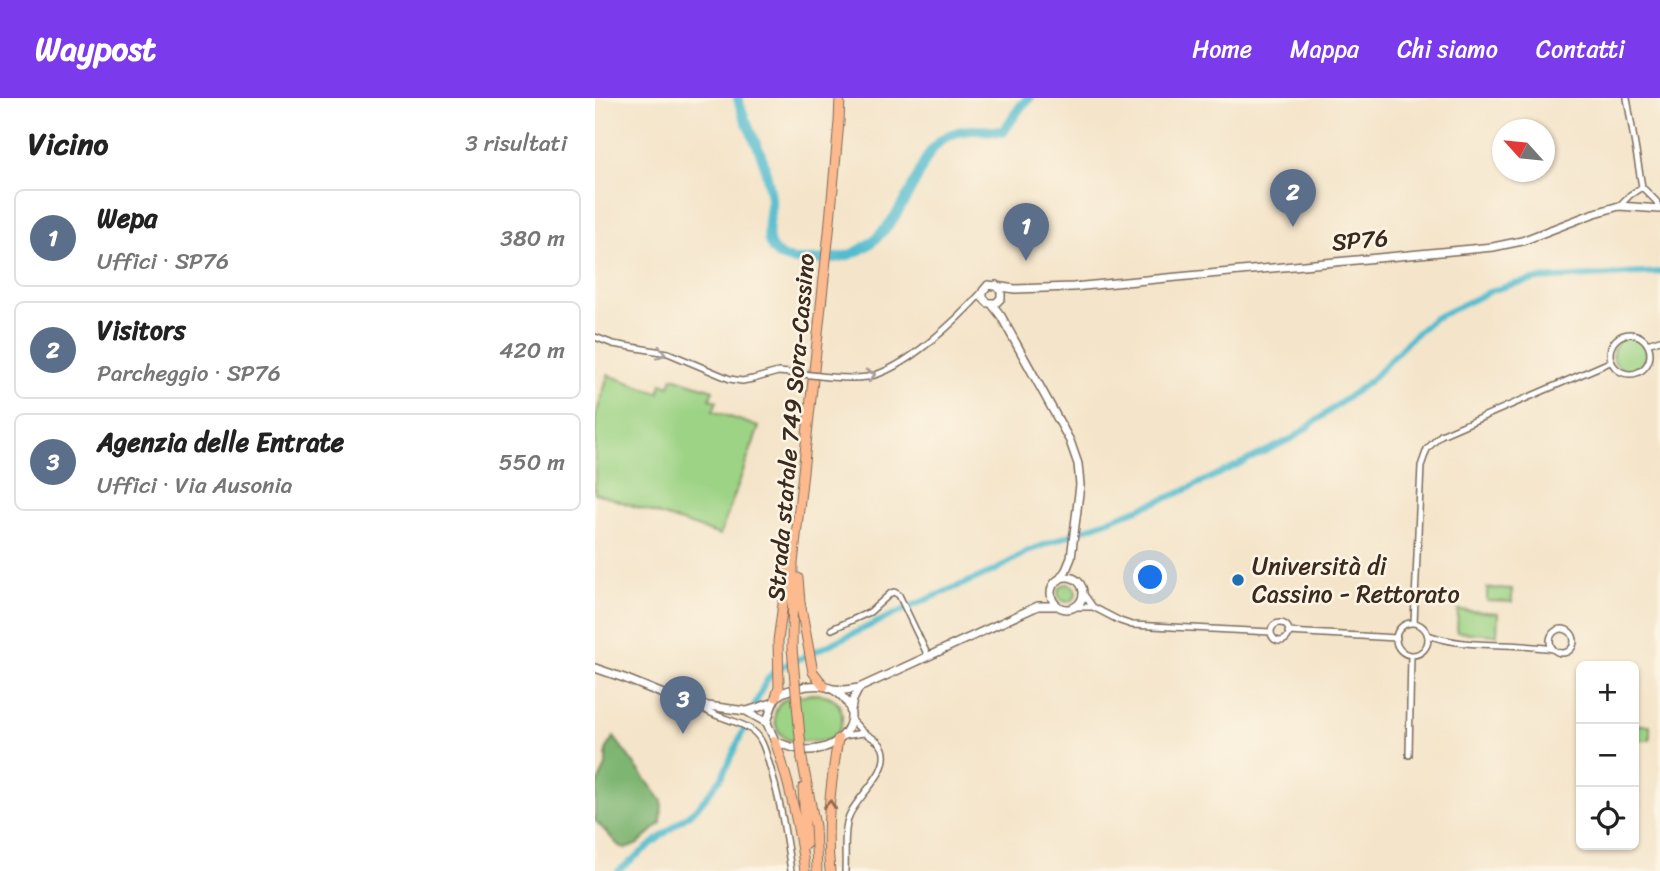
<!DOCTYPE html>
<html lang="it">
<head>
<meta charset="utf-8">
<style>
	:root { --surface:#fff; --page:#f2f2f2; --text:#222; --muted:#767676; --line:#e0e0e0; --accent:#7c3aed }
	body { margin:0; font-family:Sriracha,sans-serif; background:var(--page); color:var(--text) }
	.controls { position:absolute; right:21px; bottom:21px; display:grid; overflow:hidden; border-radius:10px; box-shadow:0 2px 5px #0004 }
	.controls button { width:63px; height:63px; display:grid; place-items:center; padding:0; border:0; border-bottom:2px solid var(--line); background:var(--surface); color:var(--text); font:35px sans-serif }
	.compass { position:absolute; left:897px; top:21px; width:63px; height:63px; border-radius:50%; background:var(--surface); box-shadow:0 2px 5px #0004; rotate:297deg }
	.you { position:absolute; left:556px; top:480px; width:24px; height:24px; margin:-18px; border:5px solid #fff; border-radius:50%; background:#1a73e8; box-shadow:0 0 0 10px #1a73e833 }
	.badge { display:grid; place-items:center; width:46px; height:46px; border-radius:50%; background:var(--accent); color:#fff; font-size:23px; font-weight:700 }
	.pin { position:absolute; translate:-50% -58px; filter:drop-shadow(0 2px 4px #0008) }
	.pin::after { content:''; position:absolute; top:37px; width:24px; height:21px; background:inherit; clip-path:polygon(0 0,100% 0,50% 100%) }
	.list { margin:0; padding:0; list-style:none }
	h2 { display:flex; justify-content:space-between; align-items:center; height:91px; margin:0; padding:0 28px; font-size:30px }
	h2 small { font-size:23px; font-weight:400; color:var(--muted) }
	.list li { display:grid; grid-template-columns:46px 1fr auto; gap:21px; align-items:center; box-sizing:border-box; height:98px; margin:0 14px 14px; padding:0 14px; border:2px solid var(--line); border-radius:10px }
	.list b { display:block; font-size:26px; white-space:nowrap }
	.list p { margin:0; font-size:23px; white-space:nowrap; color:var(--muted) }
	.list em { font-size:23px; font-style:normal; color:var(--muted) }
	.icon { flex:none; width:38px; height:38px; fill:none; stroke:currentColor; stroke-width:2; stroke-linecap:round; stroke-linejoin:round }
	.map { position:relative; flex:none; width:1065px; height:773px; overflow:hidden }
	header { display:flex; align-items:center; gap:42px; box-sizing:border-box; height:98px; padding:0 35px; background:var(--accent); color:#fff }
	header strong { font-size:33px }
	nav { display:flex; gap:38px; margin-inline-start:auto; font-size:24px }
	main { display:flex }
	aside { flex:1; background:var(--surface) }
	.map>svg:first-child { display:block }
</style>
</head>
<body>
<header>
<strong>Waypost</strong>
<nav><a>Home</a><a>Mappa</a><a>Chi siamo</a><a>Contatti</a></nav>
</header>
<main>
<aside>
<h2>Vicino<small>3 risultati</small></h2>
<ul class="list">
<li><span class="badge" style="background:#5c6f8a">1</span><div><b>Wepa</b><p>Uffici · SP76</p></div><em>380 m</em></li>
<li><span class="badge" style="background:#5c6f8a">2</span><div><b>Visitors</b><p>Parcheggio · SP76</p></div><em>420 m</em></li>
<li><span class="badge" style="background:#5c6f8a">3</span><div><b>Agenzia delle Entrate</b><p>Uffici · Via Ausonia</p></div><em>550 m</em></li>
</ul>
</aside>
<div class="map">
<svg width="1065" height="773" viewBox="0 0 1065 773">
	<rect width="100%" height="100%" fill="#fcf5e5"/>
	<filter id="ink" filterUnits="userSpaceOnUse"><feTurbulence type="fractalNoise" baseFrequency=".0143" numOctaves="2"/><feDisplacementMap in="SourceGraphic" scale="14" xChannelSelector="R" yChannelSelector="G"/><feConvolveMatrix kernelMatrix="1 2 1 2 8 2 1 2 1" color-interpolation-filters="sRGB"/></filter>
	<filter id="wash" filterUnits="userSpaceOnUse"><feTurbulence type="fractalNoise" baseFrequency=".00686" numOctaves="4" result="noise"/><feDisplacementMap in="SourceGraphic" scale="28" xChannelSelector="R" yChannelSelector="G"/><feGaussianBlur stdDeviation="1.57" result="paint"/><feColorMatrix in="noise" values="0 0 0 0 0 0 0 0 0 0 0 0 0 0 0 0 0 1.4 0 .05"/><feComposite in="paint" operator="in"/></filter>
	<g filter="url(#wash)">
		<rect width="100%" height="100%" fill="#f4e4c9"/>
		<!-- green -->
		<path fill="#9dd385" stroke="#6c7e52" stroke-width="2" d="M1018 256a17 17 0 1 1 34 0a17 17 0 1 1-34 0Z
			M 13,277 L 64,295 L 67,285 L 75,288 L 78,279 L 118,292 L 115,301 L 122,303 L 118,313 L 164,329 L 125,437 L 0,395 L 0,321 Z
			M463 495a9 9 0 1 1 18 0a9 9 0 1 1-18 0Z
			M 892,490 L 917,491 L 917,504 L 892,503 Z
			M 863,512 L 903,515 L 902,537 L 862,534 Z
			M 217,596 C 223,596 228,596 233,598 C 251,605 252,632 235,641 C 228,643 220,643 213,643 C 208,643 202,644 197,643 C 178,639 173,609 191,601 C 198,597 209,598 217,596 Z
			M 1039,627 L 1055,627 L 1055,642 L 1039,642 Z"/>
		<!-- forest -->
		<path fill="#7eb572" stroke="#5c7048" stroke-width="2" d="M 19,639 L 67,703 L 66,725 L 43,746 L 30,751 L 24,748 L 0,722 L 0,691 L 11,668 L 11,652 Z"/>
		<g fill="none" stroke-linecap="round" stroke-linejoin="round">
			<!-- canal -->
			<path stroke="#52bccf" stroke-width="6" d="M 160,607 C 173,576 174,573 206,560 L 319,507 L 401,472 L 433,453 L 582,396 L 698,340 L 776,282 L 816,240 L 838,221 L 896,193 L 919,186 L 943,181 L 1065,174
				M 23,773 L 103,709 L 127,679 L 149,631"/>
			<!-- river -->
			<path stroke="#52bccf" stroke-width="10" d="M 143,0 C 148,24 164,45 170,69 C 172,79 175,90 176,101 C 177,113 171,132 174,143 C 178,157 190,162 203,162 C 222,162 248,162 265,152 C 292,137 307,108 321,82 C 329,66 334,49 351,39 C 368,29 388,32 408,34 L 426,8 L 434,0"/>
		</g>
	</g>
	<g filter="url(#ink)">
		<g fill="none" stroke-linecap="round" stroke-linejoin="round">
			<defs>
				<path id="minor" d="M 1032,0 L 1047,89
					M 1024,108 L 1035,97 L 1047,89 L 1061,103 L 1065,110
					M1015 256a20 20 0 1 1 40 0a20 20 0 1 1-40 0Z
					M 0,239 L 18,246 L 73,255 L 135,281 L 147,283 L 158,281 L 183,274 L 207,276
					M 1052,246 L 1065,242
					M 234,279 C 247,280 259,281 272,279 C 310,272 363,221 388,193
					M 488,495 L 498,509 L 525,523 L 537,527 L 676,534
					M 480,509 L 498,509
					M 819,525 L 826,368 L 832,351 L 846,337 L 1015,264
					M801 541a16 16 0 1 1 32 0a16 16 0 1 1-32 0Z
					M676 534a9 9 0 1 1 18 0a9 9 0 1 1-18 0Z
					M 237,531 L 275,514 L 296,495 L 299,494 L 304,497 L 333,558
					M955 543a12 12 0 1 1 24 0a12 12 0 1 1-24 0Z
					M 693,534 L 802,540
					M 833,537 C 871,551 917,544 958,551
					M 105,608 C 120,621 143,621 158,633 C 167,640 170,652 173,662 C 185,700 190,733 196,773
					M 248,638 L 269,635
					M 814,657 L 816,557
					M 250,773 C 251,757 248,733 254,718 C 262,698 296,674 288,651 C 284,641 274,639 267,633 C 263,629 260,625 256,621"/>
				<path id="tertiary" d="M 401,187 L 406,193 L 406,200 L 401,205 L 393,205 L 388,200 L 388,193 L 393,187 L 420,191 L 478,189 L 898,149 L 927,143 L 997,116 L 1024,108 L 1065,111
					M 396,205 L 406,218 L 475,343 L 483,366 L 485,387 L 476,460 L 471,472 L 464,482
					M456 495a16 16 0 1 1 32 0a16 16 0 1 1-32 0Z
					M 0,570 L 29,580 L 90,605 L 151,613 L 172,625
					M 212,588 C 217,588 223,587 228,588 C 234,589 239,592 243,595 C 270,615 251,646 223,651 C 209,654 193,649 180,643 L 172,625 C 180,594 181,595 212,588 Z
					M 238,591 L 250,592 L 264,590 L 443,508 L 462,508
					M 256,612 L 258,602 L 264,590
					M 152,613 L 177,605"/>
				<path id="trunk" d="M 203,480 L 205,504 L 218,574 L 229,588
					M 197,550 L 198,466 L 234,134 L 244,24 L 245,0
					M 181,599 L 184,589 L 183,543 L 194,461
					M 180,643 C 195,686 204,729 210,773
					M 207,661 L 220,728 L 222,773
					M 208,690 L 211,746
					M 235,773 C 230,729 236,685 243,641"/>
			</defs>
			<!-- minor casing -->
			<use href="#minor" stroke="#7c6b5a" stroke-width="8"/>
			<!-- tertiary casing -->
			<use href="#tertiary" stroke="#7c6b5a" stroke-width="10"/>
			<!-- trunk casing -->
			<use href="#trunk" stroke="#7c6b5a" stroke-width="11"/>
			<!-- minor -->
			<use href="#minor" stroke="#fff" stroke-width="5"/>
			<!-- tertiary -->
			<use href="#tertiary" stroke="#fff" stroke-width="7"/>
			<!-- trunk -->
			<use href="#trunk" stroke="#fcba8e" stroke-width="9"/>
			<defs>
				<path id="minor-bridge" d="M 207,276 L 234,279"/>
				<path id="trunk-bridge" d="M 197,550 L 207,661"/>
			</defs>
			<!-- minor-bridge casing -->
			<use href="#minor-bridge" stroke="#7c6b5a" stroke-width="8" stroke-linecap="butt"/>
			<!-- trunk-bridge casing -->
			<use href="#trunk-bridge" stroke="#7c6b5a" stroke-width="11" stroke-linecap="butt"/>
			<!-- minor-bridge -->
			<use href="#minor-bridge" stroke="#fff" stroke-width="5"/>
			<!-- trunk-bridge -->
			<use href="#trunk-bridge" stroke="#fcba8e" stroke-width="9"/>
		</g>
		<!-- one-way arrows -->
		<defs><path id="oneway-chevron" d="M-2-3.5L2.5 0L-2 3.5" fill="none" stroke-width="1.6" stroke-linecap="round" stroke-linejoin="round" transform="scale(1.75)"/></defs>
		<g stroke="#a79f9a">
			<use href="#oneway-chevron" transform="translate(66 255) rotate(12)"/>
			<use href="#oneway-chevron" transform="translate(276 277) rotate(-14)"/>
		</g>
		<use stroke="#926b50" href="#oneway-chevron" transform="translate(235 707) rotate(-85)"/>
	</g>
	<!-- markers -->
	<circle fill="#1f6fb2" stroke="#fcf5e5" stroke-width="2.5" cx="643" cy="482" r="7"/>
	<g text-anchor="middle" stroke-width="5" stroke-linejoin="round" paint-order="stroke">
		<!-- street labels -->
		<g font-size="24" fill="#3b2a1e" stroke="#fcf5e5">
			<text transform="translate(765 142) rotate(-5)" y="8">SP76</text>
			<text transform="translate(196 329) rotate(-85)" y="8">Strada statale 749 Sora-Cassino</text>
		</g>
		<!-- poi labels -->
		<g font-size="24" fill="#3b2a1e" stroke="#fcf5e5" text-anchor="start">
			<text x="657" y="476">Università di<tspan x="657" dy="28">Cassino - Rettorato</tspan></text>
		</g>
	</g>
</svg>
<div class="controls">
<button>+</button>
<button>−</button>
<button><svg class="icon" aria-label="locate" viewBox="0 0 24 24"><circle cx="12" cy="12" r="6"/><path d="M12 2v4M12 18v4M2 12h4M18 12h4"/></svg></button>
</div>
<svg class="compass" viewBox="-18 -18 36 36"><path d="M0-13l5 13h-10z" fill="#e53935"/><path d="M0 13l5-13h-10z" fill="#767676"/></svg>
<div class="you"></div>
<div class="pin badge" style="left:431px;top:163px;background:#5c6f8a">1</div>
<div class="pin badge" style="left:698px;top:129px;background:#5c6f8a">2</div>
<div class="pin badge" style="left:88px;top:636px;background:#5c6f8a">3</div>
</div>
</main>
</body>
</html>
